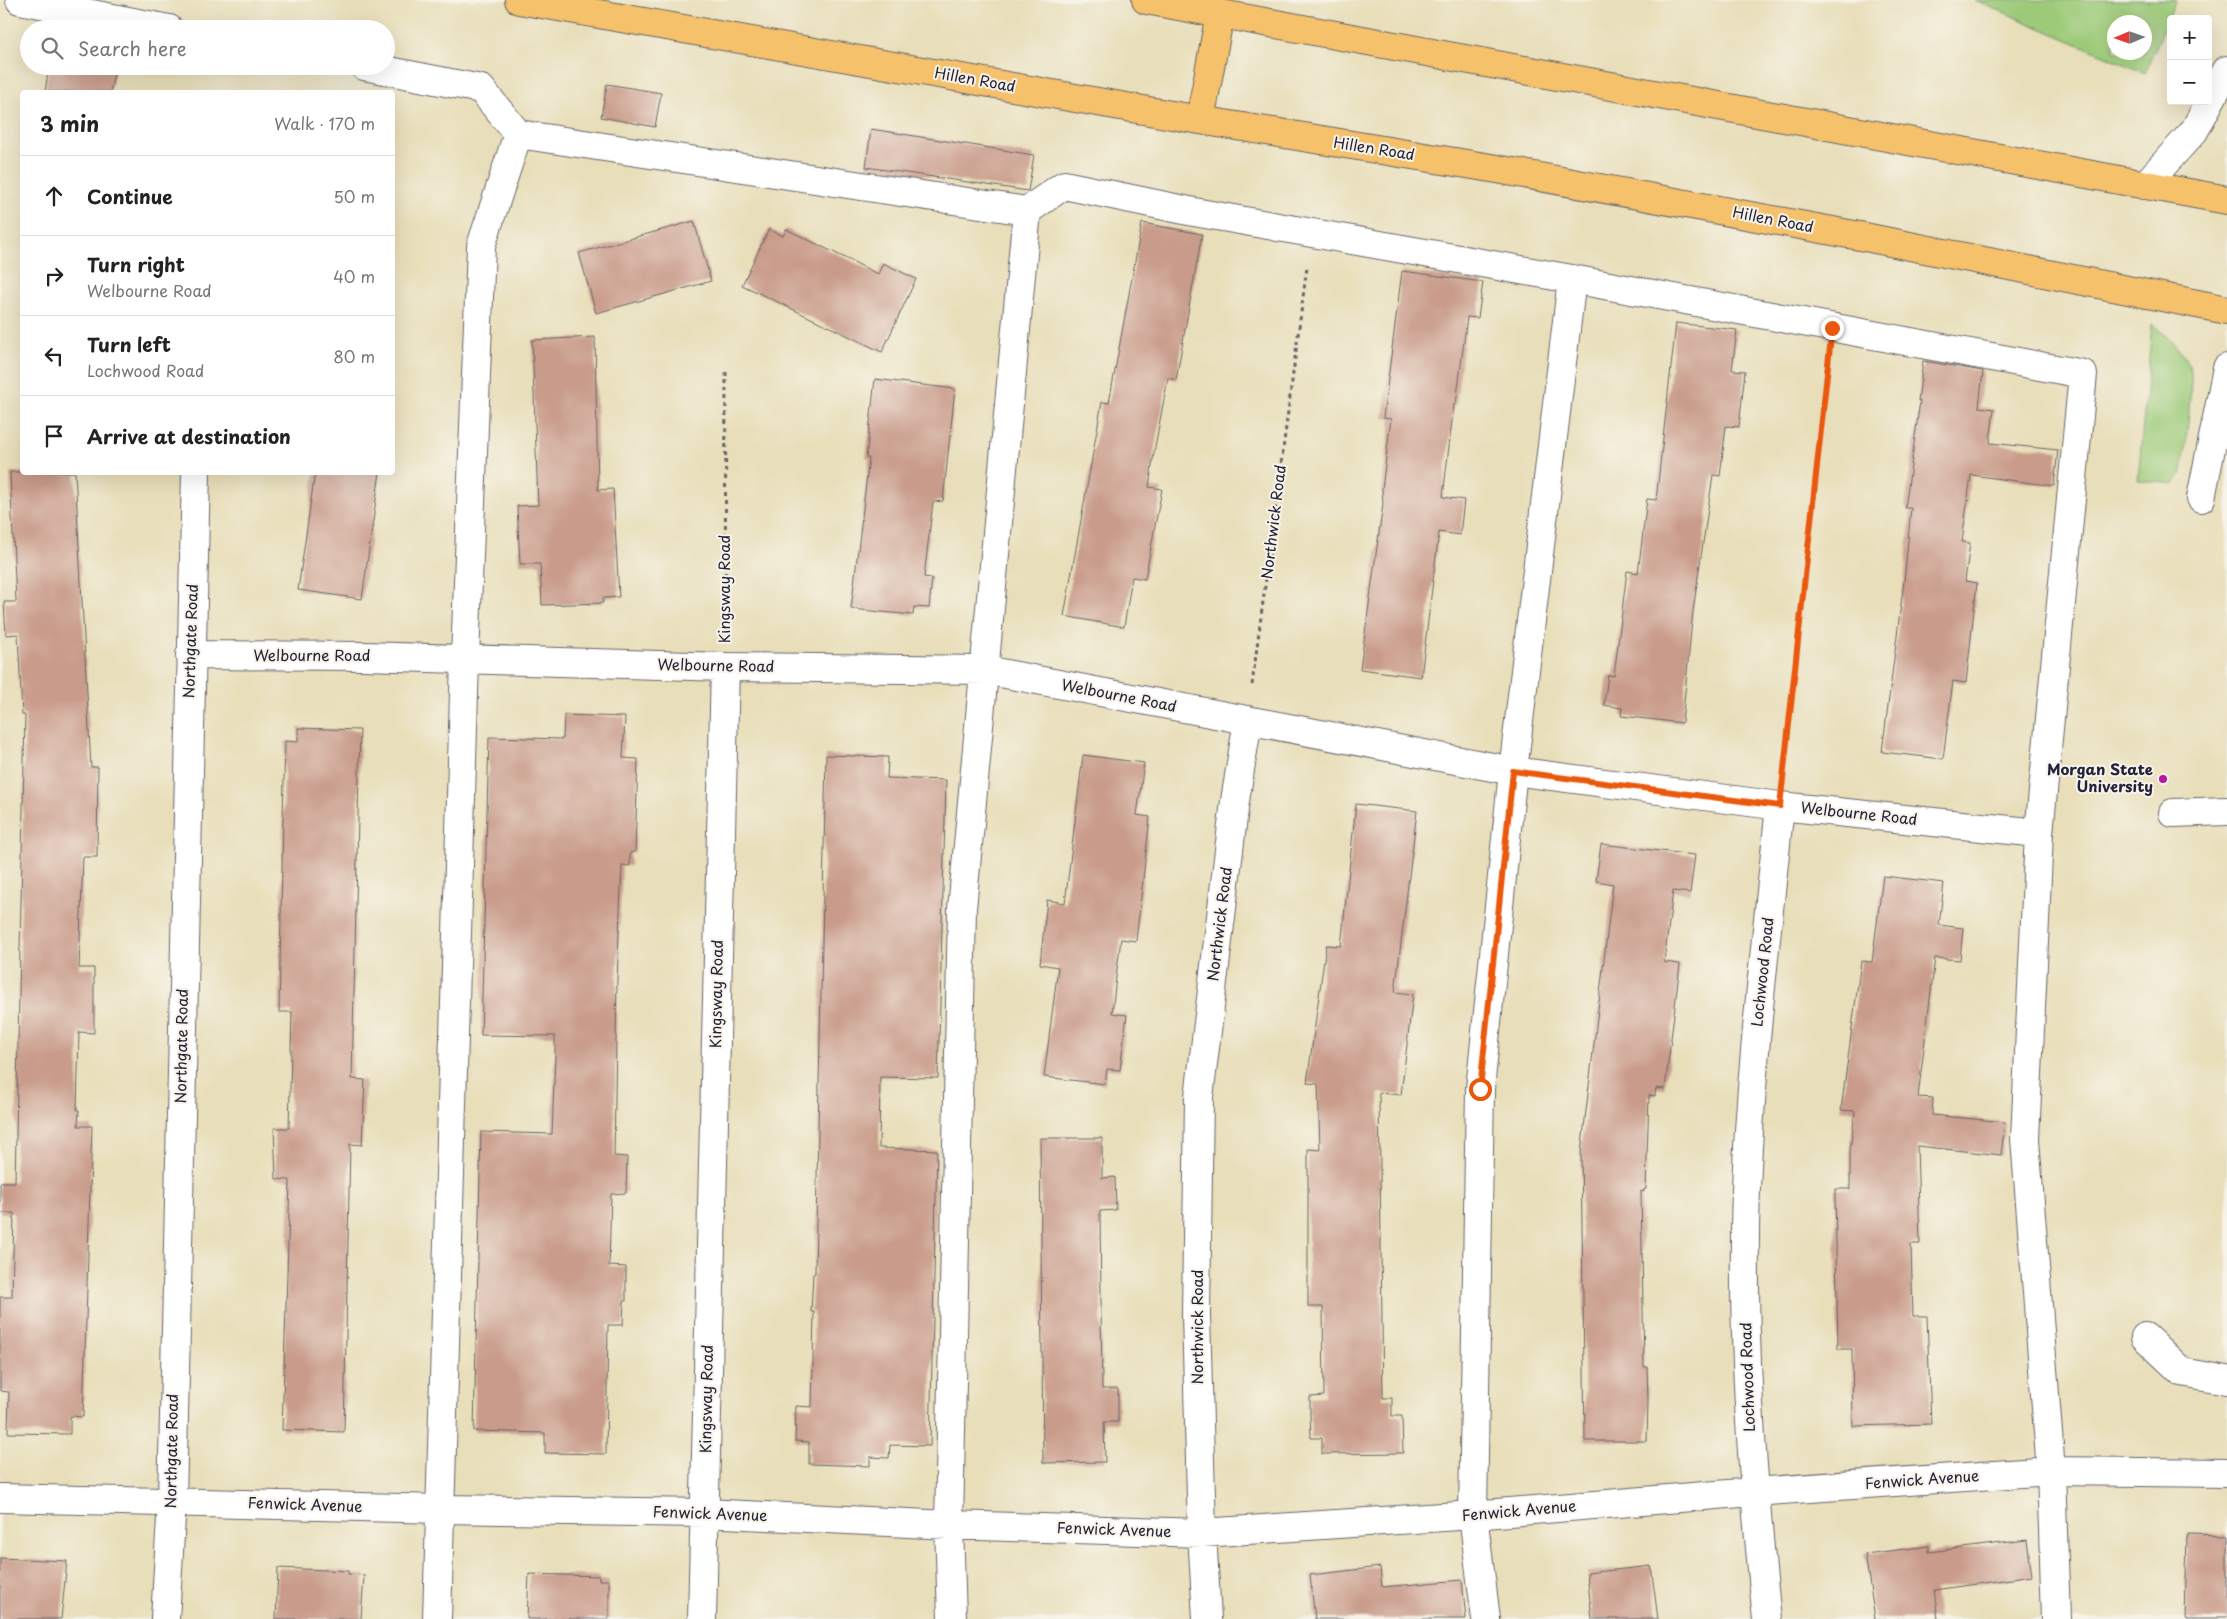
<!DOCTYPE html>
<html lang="en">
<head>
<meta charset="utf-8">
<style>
	:root { --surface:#fff; --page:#f2f2f2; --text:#222; --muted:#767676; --line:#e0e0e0 }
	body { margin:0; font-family:"Playpen Sans",sans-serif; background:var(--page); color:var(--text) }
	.controls { position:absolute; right:15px; top:15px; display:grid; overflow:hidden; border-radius:5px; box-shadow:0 5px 20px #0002 }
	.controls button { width:45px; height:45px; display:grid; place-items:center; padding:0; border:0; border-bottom:1px solid var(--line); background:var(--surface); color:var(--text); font:25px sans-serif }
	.compass { position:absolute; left:2107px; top:15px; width:45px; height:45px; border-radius:50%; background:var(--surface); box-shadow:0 5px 20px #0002; rotate:268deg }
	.stop { position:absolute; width:15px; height:15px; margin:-11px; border:4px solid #ea580c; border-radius:50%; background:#fff }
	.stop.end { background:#ea580c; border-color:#fff; box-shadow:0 1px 5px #0008 }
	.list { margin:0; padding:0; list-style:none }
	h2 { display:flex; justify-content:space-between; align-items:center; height:65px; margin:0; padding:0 20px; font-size:21px }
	h2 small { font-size:16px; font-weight:400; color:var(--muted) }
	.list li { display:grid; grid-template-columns:32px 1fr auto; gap:15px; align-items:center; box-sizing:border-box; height:80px; padding:0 20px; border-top:1px solid var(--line) }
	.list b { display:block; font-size:19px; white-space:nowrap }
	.list p { margin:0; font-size:16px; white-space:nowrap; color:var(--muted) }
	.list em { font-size:16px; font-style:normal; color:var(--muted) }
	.icon { flex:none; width:28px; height:28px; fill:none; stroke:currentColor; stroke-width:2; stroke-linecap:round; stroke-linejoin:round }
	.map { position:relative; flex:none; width:2227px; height:1619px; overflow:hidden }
	.search { position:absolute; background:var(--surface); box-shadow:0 5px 20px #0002; left:20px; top:20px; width:375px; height:55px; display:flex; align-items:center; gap:12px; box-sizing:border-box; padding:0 18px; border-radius:28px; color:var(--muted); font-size:19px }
	.panel { position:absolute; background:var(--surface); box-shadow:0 5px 20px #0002; left:20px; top:90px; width:375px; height:385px; border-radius:5px }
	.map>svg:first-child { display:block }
</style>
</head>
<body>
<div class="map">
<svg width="2227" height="1619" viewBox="0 0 2227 1619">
	<rect width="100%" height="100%" fill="#f7f3e8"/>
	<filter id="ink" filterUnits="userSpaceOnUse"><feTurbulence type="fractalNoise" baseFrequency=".02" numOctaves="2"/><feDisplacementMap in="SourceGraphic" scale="10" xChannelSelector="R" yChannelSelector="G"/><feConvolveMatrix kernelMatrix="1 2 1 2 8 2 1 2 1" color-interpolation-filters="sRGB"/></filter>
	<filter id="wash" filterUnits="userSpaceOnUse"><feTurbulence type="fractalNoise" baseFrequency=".0096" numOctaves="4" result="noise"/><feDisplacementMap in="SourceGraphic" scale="20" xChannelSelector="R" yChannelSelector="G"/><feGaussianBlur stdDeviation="1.12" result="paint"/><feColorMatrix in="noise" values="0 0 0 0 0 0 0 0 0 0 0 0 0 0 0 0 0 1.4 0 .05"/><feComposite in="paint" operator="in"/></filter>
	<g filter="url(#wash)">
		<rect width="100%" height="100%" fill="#e8deb9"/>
		<!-- green -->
		<path fill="#9cca78" stroke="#5f765a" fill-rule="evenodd" d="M 1975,0 L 2176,0 L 2145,73 ZM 2144,22 L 2144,52 L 2114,52 L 2114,22 Z
			M 2152,324 C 2167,336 2185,352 2191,371 C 2193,378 2184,469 2181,475 C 2179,478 2176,481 2174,484 L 2138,480 Z"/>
		<g id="blocks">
			<!-- building -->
			<path fill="#c99b8a" d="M 49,66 L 116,66 L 110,92 L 45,92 Z
				M 607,84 L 661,93 L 655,127 L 601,117 Z
				M 871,129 L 1034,155 L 1028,191 L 866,167 Z
				M 694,221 L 711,281 L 596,313 L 579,253 Z
				M 1142,223 L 1202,234 L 1176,380 L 1168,378 L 1154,452 L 1149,487 L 1162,489 L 1145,579 L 1132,577 L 1124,627 L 1064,616 L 1102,402 L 1109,403 Z
				M 769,229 L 783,236 L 786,229 L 878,274 L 883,263 L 916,279 L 882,352 L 742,285 Z
				M 1402,271 L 1483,282 L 1478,318 L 1467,317 L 1456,404 L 1454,404 L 1443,497 L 1464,500 L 1460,535 L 1439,532 L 1421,677 L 1360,669 L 1383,504 L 1382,489 L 1391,419 L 1383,418 Z
				M 1676,323 L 1737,330 L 1732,370 L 1745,371 L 1739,427 L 1726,426 L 1720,476 L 1713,475 L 1693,611 L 1682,723 L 1621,716 L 1622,708 L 1604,705 L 1608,675 L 1614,676 L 1627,571 L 1638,573 L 1647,499 L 1656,500 Z
				M 595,337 L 598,490 L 613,489 L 619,597 L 603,598 L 603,603 L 542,605 L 540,564 L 520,564 L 517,506 L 538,505 L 532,340 Z
				M 1923,361 L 1983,371 L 1979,407 L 1994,409 L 1990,443 L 2058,450 L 2054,486 L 1971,475 L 1962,542 L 1970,543 L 1965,581 L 1977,583 L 1966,683 L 1953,681 L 1943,759 L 1882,752 L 1905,573 L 1911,508 L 1905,508 L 1920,401 L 1918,401 Z
				M 875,379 L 955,389 L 943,501 L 933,502 L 924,577 L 932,578 L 929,608 L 914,607 L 913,615 L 851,609 L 869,458 L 866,458 Z
				M 10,472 L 75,472 L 91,767 L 98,767 L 97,857 L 83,857 L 79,968 L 94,968 L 94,1033 L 79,1032 L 77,1110 L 79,1110 L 78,1126 L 92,1126 L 83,1417 L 70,1416 L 70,1434 L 8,1433 L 9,1392 L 0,1391 L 0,1297 L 12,1297 L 14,1213 L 0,1213 L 0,1182 L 15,1182 L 25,715 L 22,715 L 18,634 L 6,635 L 4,602 L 16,602 Z
				M 315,472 L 380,472 L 362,599 L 298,590 Z
				M 564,715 L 625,717 L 623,758 L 638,759 L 635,852 L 630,853 L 630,866 L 622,865 L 617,980 L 614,1156 L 627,1157 L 626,1193 L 611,1194 L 609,1266 L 626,1267 L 626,1301 L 624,1301 L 623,1325 L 608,1325 L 606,1454 L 545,1453 L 545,1433 L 474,1431 L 481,1132 L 552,1134 L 555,1056 L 555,1036 L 481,1035 L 489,737 L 563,739 Z
				M 298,728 L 360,730 L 352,1079 L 365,1080 L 362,1145 L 350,1144 L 344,1432 L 282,1430 L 290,1180 L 276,1179 L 274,1128 L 289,1128 L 292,1012 L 279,1012 L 283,818 L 285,741 L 298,742 Z
				M 826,755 L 888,757 L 887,778 L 946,780 L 938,1078 L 880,1077 L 879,1148 L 937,1150 L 930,1446 L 890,1445 L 889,1458 L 870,1457 L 870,1466 L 809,1464 L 809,1442 L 795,1441 L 796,1406 L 812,1407 L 814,1312 L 811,1312 L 813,1274 L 815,1273 Z
				M 1083,755 L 1144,763 L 1137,815 L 1150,817 L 1136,941 L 1121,939 L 1116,977 L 1112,1013 L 1127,1015 L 1120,1070 L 1107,1069 L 1105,1084 L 1044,1077 L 1058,967 L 1040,964 L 1047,900 L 1065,903 Z
				M 1356,804 L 1417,811 L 1395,992 L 1413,994 L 1401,1095 L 1379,1093 L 1383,1398 L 1392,1398 L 1392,1416 L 1402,1416 L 1403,1453 L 1322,1454 L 1322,1438 L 1311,1438 L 1310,1413 L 1310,1397 L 1324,1396 L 1323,1307 L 1308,1307 L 1308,1149 L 1320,1150 L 1318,1084 L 1307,1083 L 1326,945 L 1341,946 Z
				M 1601,844 L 1695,855 L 1690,893 L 1673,891 L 1664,962 L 1680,964 L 1665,1089 L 1656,1088 L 1655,1096 L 1649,1095 L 1646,1189 L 1644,1189 L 1644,1192 L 1641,1191 L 1644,1367 L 1647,1367 L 1648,1401 L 1647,1441 L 1585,1441 L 1581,1153 L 1613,884 L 1596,881 Z
				M 1883,876 L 1944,883 L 1939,925 L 1963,928 L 1960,960 L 1935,958 L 1918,1097 L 1933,1098 L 1932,1115 L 2005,1122 L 2001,1155 L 1917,1146 L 1920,1244 L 1911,1244 L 1913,1316 L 1927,1316 L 1931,1424 L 1853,1426 L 1852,1349 L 1838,1349 L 1835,1189 L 1850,1189 L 1850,1150 L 1855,1111 L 1841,1110 L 1861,961 L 1872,962 Z
				M 1040,1138 L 1102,1138 L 1102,1178 L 1115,1177 L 1116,1210 L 1100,1211 L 1102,1389 L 1118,1389 L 1118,1422 L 1104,1422 L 1105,1462 L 1043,1463 Z
				M 2187,1534 L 2227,1535 L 2227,1619 L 2185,1619 Z
				M 2027,1540 L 2032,1576 L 1934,1590 L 1938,1619 L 1875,1619 L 1865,1554 L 1929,1546 L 1929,1552 Z
				M 0,1558 L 67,1561 L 61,1619 L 0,1619 Z
				M 1651,1566 L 1658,1619 L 1592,1619 L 1587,1573 Z
				M 1380,1567 L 1382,1587 L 1462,1580 L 1466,1619 L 1315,1619 L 1310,1575 Z
				M 278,1568 L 348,1571 L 348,1574 L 364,1575 L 361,1619 L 276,1619 Z
				M 529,1574 L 599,1576 L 599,1580 L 609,1580 L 609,1619 L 527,1619 Z"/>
		</g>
	</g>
	<g filter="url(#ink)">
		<use href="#blocks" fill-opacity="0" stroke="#676467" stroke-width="1"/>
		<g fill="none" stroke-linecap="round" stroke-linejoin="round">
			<defs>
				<path id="minor" d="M 20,0 L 169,29
					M 364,66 L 481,89 L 518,134 L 1027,211 L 1064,185 L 1194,212 L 1572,279 L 2083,374 L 2039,833 L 2025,1139 L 2051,1471 L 2056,1619
					M 2145,185 L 2194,131 L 2227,70
					M 2201,498 L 2227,368
					M 190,655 L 364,656 L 725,667 L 985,670 L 1513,771 L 1780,806 L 2039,833
					M 2173,813 L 2227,811
					M 2145,1337 L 2182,1372 L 2227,1380
					M 0,1498 L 442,1509 L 705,1513 L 949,1525 L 1202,1533 L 1473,1515 L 1753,1492 L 2051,1471 L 2227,1473
					M 165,1619 L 172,1501 L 196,472
					M 437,1619 L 465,659 L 481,246 L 518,134
					M 702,1619 L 725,667
					M 952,1619 L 949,1525 L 962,909 L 1027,211
					M 1207,1619 L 1202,1533 L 1196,1314 L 1199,1097 L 1235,801 L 1248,720
					M 1486,1619 L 1473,1515 L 1480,1089 L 1513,771 L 1572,279
					M 1767,1619 C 1752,1476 1741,1333 1746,1189 C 1751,1061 1767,933 1780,806"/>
				<path id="major" d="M 519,0 L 1200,120 L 1497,169 L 1865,237 L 2227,310
					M 1146,0 L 2227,200
					M 1200,120 L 1220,14"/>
			</defs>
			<!-- minor casing -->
			<use href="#minor" stroke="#676467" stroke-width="30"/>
			<!-- major casing -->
			<use href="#major" stroke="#676467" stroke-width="30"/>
			<!-- path -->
			<path stroke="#676467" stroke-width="3" stroke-dasharray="4 4" stroke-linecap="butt" d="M 725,632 L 726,368
				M 1252,685 L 1307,267
				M 1784,770 L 1828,361"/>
			<!-- minor -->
			<use href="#minor" stroke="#fff" stroke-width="28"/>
			<!-- major -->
			<use href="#major" stroke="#f5c16b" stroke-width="28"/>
		</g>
	</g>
	<g fill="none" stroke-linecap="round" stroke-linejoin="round" filter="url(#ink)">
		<!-- route -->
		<path stroke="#ea580c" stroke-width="6" d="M 1480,1089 L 1513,771 L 1780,806 L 1832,328"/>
	</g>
	<!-- markers -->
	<circle fill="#b5179e" stroke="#f7f3e8" stroke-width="2" cx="2163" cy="779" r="5"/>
	<g text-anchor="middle" stroke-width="4" stroke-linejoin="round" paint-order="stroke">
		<!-- street labels -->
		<g font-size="15" fill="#22223b" stroke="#f7f3e8">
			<text transform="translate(975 80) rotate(10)" y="5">Hillen Road</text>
			<text transform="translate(1374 149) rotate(9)" y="5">Hillen Road</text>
			<text transform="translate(1773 220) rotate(11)" y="5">Hillen Road</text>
			<text transform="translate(1274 522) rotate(-83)" y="5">Northwick Road</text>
			<text transform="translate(725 589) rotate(-90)" y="5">Kingsway Road</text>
			<text transform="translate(191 641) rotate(-88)" y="5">Northgate Road</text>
			<text x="312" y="661">Welbourne Road</text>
			<text transform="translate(716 666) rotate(1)" y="5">Welbourne Road</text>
			<text transform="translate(1119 696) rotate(11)" y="5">Welbourne Road</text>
			<text transform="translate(1859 814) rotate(6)" y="5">Welbourne Road</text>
			<text transform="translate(1220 924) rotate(-83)" y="5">Northwick Road</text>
			<text transform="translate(1763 972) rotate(-84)" y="5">Lochwood Road</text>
			<text transform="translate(717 994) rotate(-89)" y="5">Kingsway Road</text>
			<text transform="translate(182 1046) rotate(-89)" y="5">Northgate Road</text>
			<text transform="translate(1198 1327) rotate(-90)" y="5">Northwick Road</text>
			<text transform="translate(1748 1377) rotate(-92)" y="5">Lochwood Road</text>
			<text transform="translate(707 1399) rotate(-89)" y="5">Kingsway Road</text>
			<text transform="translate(172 1451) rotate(-89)" y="5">Northgate Road</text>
			<text transform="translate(1922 1480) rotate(-4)" y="5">Fenwick Avenue</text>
			<text transform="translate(305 1505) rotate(2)" y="5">Fenwick Avenue</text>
			<text transform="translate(1519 1511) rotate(-5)" y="5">Fenwick Avenue</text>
			<text transform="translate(710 1514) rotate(2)" y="5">Fenwick Avenue</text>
			<text transform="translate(1114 1530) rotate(2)" y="5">Fenwick Avenue</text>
		</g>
		<!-- poi labels -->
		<g font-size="15" font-weight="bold" fill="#22223b" stroke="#f7f3e8" text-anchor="end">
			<text x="2153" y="775">Morgan State<tspan x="2153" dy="17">University</tspan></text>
		</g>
	</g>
</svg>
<div class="controls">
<button>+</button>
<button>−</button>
</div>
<svg class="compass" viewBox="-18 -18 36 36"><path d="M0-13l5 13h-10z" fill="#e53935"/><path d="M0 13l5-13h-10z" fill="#767676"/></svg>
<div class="stop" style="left:1480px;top:1089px"></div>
<div class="stop end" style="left:1832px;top:328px"></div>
<div class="search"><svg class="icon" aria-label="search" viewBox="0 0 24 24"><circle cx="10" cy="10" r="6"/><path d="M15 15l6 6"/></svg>Search here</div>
<section class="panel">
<h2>3 min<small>Walk · 170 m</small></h2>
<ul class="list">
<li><svg class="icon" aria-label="ahead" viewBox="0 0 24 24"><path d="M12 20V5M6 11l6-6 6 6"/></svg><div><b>Continue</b></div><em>50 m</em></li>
<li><svg class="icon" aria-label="right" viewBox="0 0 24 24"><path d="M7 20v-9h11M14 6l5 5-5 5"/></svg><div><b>Turn right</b><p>Welbourne Road</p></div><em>40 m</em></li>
<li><svg class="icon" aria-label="left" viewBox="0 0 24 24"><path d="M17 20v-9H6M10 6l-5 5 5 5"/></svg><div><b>Turn left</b><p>Lochwood Road</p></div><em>80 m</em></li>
<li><svg class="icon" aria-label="arrive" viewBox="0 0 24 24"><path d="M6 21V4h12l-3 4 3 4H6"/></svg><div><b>Arrive at destination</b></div></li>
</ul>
</section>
</div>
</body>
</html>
